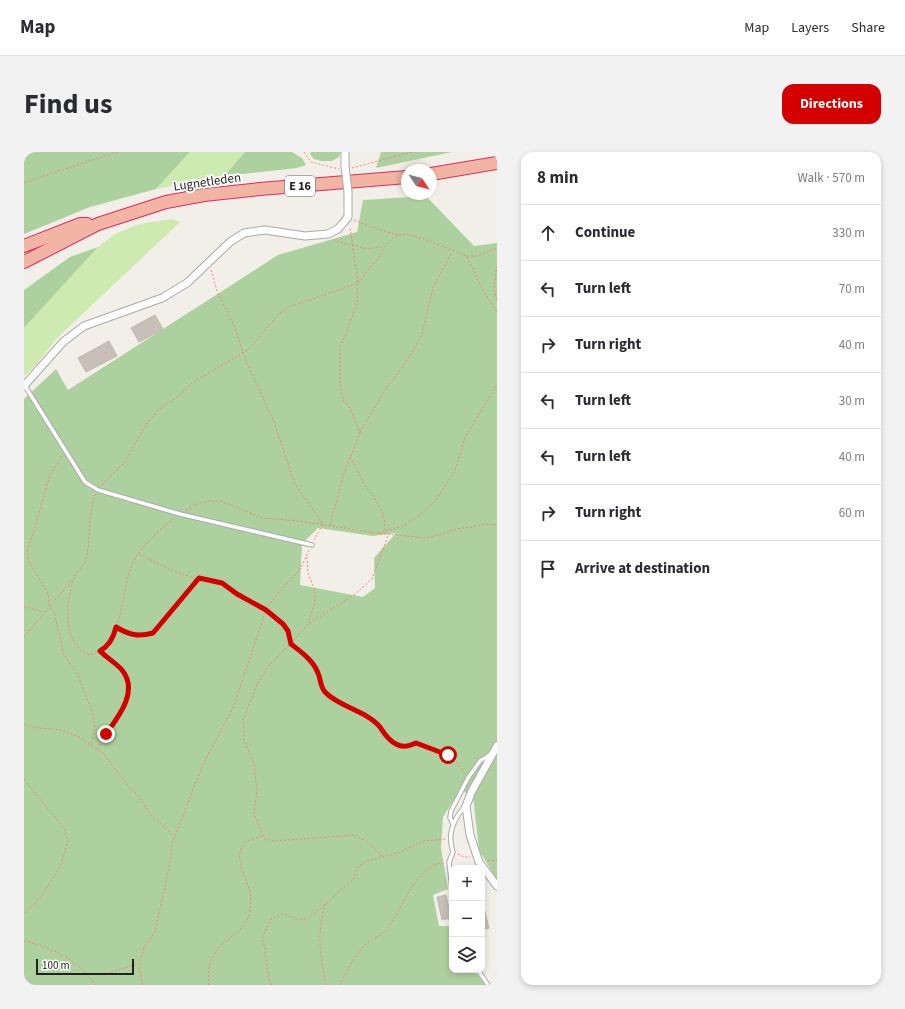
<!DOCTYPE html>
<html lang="en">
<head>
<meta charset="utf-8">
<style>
	:root { --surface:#fff; --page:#f2f2f3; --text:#2b2b33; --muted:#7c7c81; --line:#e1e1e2; --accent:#d40000 }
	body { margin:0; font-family:"Source Sans 3",sans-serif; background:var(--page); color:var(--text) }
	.controls { position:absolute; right:12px; bottom:12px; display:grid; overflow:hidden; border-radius:8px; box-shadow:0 2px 6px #0003 }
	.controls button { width:36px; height:36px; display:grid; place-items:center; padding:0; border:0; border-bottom:1px solid var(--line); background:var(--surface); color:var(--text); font:20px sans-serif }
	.compass { position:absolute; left:377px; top:12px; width:36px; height:36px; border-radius:50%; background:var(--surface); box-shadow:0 2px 6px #0003; rotate:125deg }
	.scale { position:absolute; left:12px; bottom:10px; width:98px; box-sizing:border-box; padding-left:4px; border:2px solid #222; border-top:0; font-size:11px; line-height:14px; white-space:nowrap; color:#222; -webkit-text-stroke:3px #fff; paint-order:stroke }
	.stop { position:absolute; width:12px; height:12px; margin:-9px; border:3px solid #d40000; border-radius:50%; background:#fff }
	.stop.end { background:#d40000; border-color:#fff; box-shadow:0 1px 4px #0008 }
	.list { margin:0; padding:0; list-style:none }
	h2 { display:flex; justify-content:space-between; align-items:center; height:52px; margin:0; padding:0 16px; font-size:17px }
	h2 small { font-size:13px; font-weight:400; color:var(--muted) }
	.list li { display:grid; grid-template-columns:26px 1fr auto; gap:12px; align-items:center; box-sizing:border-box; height:56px; padding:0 16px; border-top:1px solid var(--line) }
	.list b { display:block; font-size:15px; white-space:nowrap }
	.list em { font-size:13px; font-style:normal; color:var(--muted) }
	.icon { flex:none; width:22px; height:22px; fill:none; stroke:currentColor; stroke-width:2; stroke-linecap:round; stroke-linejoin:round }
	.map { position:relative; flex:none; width:473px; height:833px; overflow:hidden; border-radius:12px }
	header { display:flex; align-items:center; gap:24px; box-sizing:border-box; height:56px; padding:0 20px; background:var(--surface); border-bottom:1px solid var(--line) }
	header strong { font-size:19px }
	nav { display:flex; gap:22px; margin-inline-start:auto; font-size:14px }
	.intro { display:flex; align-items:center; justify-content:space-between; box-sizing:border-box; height:96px; padding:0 24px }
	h1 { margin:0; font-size:28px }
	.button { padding:10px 18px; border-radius:12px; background:var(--accent); color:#fff; font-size:14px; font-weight:700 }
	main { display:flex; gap:24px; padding:0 24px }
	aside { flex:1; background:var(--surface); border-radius:12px; box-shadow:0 2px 6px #0003 }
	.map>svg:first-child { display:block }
</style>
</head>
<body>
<header>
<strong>Map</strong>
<nav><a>Map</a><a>Layers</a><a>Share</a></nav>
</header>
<div class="intro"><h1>Find us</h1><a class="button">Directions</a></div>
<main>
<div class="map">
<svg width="473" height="833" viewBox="0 0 473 833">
	<rect width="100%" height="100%" fill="#f2efe9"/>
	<!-- grass -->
	<path fill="#cdebb0" d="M 166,0 L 221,0 L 200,24 L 132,37 Z
		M 148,67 L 156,70 L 32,187 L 12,213 L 0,224 L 0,176 L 74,95 L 91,82 L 115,72 Z"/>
	<!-- forest -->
	<path fill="#add19e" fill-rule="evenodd" d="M 0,0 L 166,0 L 132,37 L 66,55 L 0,82 Z
		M 221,0 L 268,0 L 278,6 L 282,13 L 273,16 L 200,24 Z
		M 287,0 L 317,0 L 315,5 L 308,9 L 297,9 L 290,7 L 286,2 Z
		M 357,0 L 428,0 L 352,16 Z
		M 402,44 L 450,94 L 473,91 L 473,728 L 455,698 L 449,644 L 436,638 L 419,665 L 417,696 L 424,737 L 409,743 L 415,774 L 428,774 L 428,818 L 449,818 L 462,833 L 0,833 L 0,247 L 32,217 L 44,238 L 254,103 L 333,80 L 339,48 ZM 294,376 L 349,384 L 372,381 L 350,406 L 351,436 L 339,445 L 276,433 L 278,392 Z
		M 74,95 L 0,176 L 0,138 L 46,105 Z"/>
	<!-- building -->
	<path fill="#c7bfb8" stroke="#c4b6ab" d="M 131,163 L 139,177 L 115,190 L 107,176 Z
		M 85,189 L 93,204 L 62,220 L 54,206 Z
		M 422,743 L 427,766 L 418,768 L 413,745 Z
		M 458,756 L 460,756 L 465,776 L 458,778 Z"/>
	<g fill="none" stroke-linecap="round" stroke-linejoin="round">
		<defs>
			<path id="service" d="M 1,234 L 61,330 L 74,338 L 156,362 L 288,393
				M 429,672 L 426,666 L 427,659 L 444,626 L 456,609 L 467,602
				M 428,737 L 425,710 L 429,700 C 423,682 429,668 441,654
				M 454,818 L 464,833"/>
			<path id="minor" d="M 321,0 L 321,14
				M 0,234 L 39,190 L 60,174 L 138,146 L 163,131 L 206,90 L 220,81 L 241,78 L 281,84 L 304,82 L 314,77 L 324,65 L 324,40
				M 473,594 L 448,639 L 442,654 L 446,683 L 455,710 L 473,734"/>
			<path id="trunk" d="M 407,22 L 473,11
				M 0,94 L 56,72 L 63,72
				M 0,110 L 74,72 L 142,50 L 180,43 L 236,37 L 383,25"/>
		</defs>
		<!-- service casing -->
		<use href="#service" stroke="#a9a9a9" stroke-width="5.5"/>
		<!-- minor casing -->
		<use href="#minor" stroke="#a9a9a9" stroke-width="9"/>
		<!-- trunk casing -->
		<use href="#trunk" stroke="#dc2a67" stroke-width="14"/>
		<!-- path -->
		<path stroke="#fa8072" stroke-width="1" stroke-dasharray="2 2" stroke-linecap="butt" d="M 280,0 L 287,10 L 315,17
			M 328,16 L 388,0
			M 0,31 L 16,25 L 94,0
			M 330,68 L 344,74 L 374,83
			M 310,87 L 311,89 L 345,97 L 360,94
			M 443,105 L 461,142 L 473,160
			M 473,114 L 470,134 L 473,150
			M 187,118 L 193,139 L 212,178 L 219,202 L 250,270 L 271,332 L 299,372 L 290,388
			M 336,280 L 361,238 L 387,203 L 398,182 L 409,136 L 428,100
			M 38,304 L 26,323 L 3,401 L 4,408 L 24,441 L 25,454 L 30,460 L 40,503 L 53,521 L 69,562 L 71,575 L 67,594
			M 326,305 C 331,314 336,324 341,333 C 351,347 362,360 361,378
			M 78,333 L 100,311 L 120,276 L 134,258 L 155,244 L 168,231 L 225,197 L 256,161 L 265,155 L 334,131 L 355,105 L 361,94 L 371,84 L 383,82 L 397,86 L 443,104 L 453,104 L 473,96
			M 72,342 C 63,360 67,383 63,403 C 62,412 53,418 50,427 C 41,450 38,493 66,503 C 104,492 94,432 113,403 C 123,389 136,377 150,367
			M 162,358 L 171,353 L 184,349 L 197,349 L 239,366 L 275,369 L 352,381 L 403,386 L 433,377 L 466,372 L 473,373
			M 306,373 L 320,321 L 336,281 L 326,256 L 319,248 L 316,231 L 316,195 L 322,182 L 333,151 L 334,131 L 326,75
			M 354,381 L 379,374 L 396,363 L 412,348 L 431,319 L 441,286 L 473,232
			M 115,402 L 147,418 L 170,426 L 198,431 L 213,442 L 242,458 L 259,472 L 264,479 L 267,492 C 277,500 289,508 294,521 C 297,528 296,534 301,540 C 315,555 344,559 356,575 C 360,581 364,588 372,592 C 379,596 385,594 392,591 C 416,599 427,600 441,622
			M 283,405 L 284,421 L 291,439 L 291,451 L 284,471
			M 0,454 L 19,460
			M 93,475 C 106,483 114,485 129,481 L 174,427
			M 0,485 L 49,427
			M 0,572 L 14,576 L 38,578 L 55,585 L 79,601 L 105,635 L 111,640 L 128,664 L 150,684
			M 73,597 C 83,580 109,550 105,530 C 102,517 86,508 77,500
			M 0,627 L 41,678 L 44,689 L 36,715 L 16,746 L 0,762
			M 434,702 L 440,705 L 446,705
			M 358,704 L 342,689 L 331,683 L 249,689 L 240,686 L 230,662 L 233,639 L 230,612 L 220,588 L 219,568 L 231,537 L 242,517 L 268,490 L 284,472 L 330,443 L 348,427 L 364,383
			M 464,709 L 473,708
			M 0,789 C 27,795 56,809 71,833
			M 63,822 L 86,821 L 114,812
			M 118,833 L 115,812 L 120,796 L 131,780 L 146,711 L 148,692 L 179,612 L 209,556 L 242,458 L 251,445 L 277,416 L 285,398
			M 185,833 C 179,786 220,790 226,759 C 226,753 228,746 226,740 C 223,728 208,703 221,691 C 225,687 233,686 238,684
			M 247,833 C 241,818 244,801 238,786 L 247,767 L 258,762 L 279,768 L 285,766 L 329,728 L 334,715 L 343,709 L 376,700 L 399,689 L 422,687
			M 302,833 C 296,806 292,777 302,751
			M 315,833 C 322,822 331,802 340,794 C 346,788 356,785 362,778 C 378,759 391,713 419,711"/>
		<!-- service -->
		<use href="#service" stroke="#fff" stroke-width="3.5"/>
		<!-- minor -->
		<use href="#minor" stroke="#fff" stroke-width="7"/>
		<!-- trunk -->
		<use href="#trunk" stroke="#f2b4a3" stroke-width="12"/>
		<defs>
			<path id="minor-bridge" d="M 321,14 L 324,40"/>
		</defs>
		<!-- minor-bridge casing -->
		<use href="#minor-bridge" stroke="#a9a9a9" stroke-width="9" stroke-linecap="butt"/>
		<!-- minor-bridge -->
		<use href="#minor-bridge" stroke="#fff" stroke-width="7"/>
	</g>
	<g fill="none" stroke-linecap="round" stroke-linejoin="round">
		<!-- route -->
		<path stroke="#d40000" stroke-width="5" d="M 82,582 C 95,564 115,539 98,518 C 92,511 83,506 76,499 C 85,494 90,484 92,475 C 105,483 114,485 129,481 L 175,426 L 198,431 L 213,442 L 242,458 L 259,472 L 264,479 L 267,492 C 277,500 289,508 294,521 C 297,528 296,534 301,540 C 315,555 343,559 356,575 C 360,581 364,588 372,592 C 379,596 385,594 392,591 L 424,603"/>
	</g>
	<g text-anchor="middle" stroke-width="4" stroke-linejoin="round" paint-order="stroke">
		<!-- shield labels -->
		<rect fill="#fff" stroke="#646464" stroke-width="1" x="261" y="24" width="30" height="20" rx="3"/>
		<g font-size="12" font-weight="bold" fill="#222">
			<text x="276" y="38">E 16</text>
		</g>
		<!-- street labels -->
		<g font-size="13" fill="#222" stroke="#fff">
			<text transform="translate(183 29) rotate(-8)" y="5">Lugnetleden</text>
		</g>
	</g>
</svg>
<div class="controls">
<button>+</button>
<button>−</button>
<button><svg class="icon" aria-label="layers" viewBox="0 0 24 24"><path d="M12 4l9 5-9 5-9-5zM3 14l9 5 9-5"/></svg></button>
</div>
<svg class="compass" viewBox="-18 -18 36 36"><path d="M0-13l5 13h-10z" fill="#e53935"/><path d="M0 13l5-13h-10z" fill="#7c7c81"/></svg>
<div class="scale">100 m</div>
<div class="stop" style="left:424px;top:603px"></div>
<div class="stop end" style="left:82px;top:582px"></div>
</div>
<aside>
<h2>8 min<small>Walk · 570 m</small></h2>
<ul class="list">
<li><svg class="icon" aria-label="ahead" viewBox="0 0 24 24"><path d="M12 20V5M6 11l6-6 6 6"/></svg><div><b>Continue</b></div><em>330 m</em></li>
<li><svg class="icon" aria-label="left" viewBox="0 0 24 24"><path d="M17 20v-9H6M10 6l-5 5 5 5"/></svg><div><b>Turn left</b></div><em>70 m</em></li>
<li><svg class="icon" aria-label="right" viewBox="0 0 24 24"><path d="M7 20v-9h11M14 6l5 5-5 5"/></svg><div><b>Turn right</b></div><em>40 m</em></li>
<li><svg class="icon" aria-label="left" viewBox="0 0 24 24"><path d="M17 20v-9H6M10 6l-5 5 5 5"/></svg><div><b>Turn left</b></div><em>30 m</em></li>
<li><svg class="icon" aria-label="left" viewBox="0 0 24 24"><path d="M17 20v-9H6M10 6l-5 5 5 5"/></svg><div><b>Turn left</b></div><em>40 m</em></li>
<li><svg class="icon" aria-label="right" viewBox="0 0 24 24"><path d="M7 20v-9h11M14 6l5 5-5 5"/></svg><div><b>Turn right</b></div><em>60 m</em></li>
<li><svg class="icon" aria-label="arrive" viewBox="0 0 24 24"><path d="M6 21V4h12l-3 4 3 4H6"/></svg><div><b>Arrive at destination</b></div></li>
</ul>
</aside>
</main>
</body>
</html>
